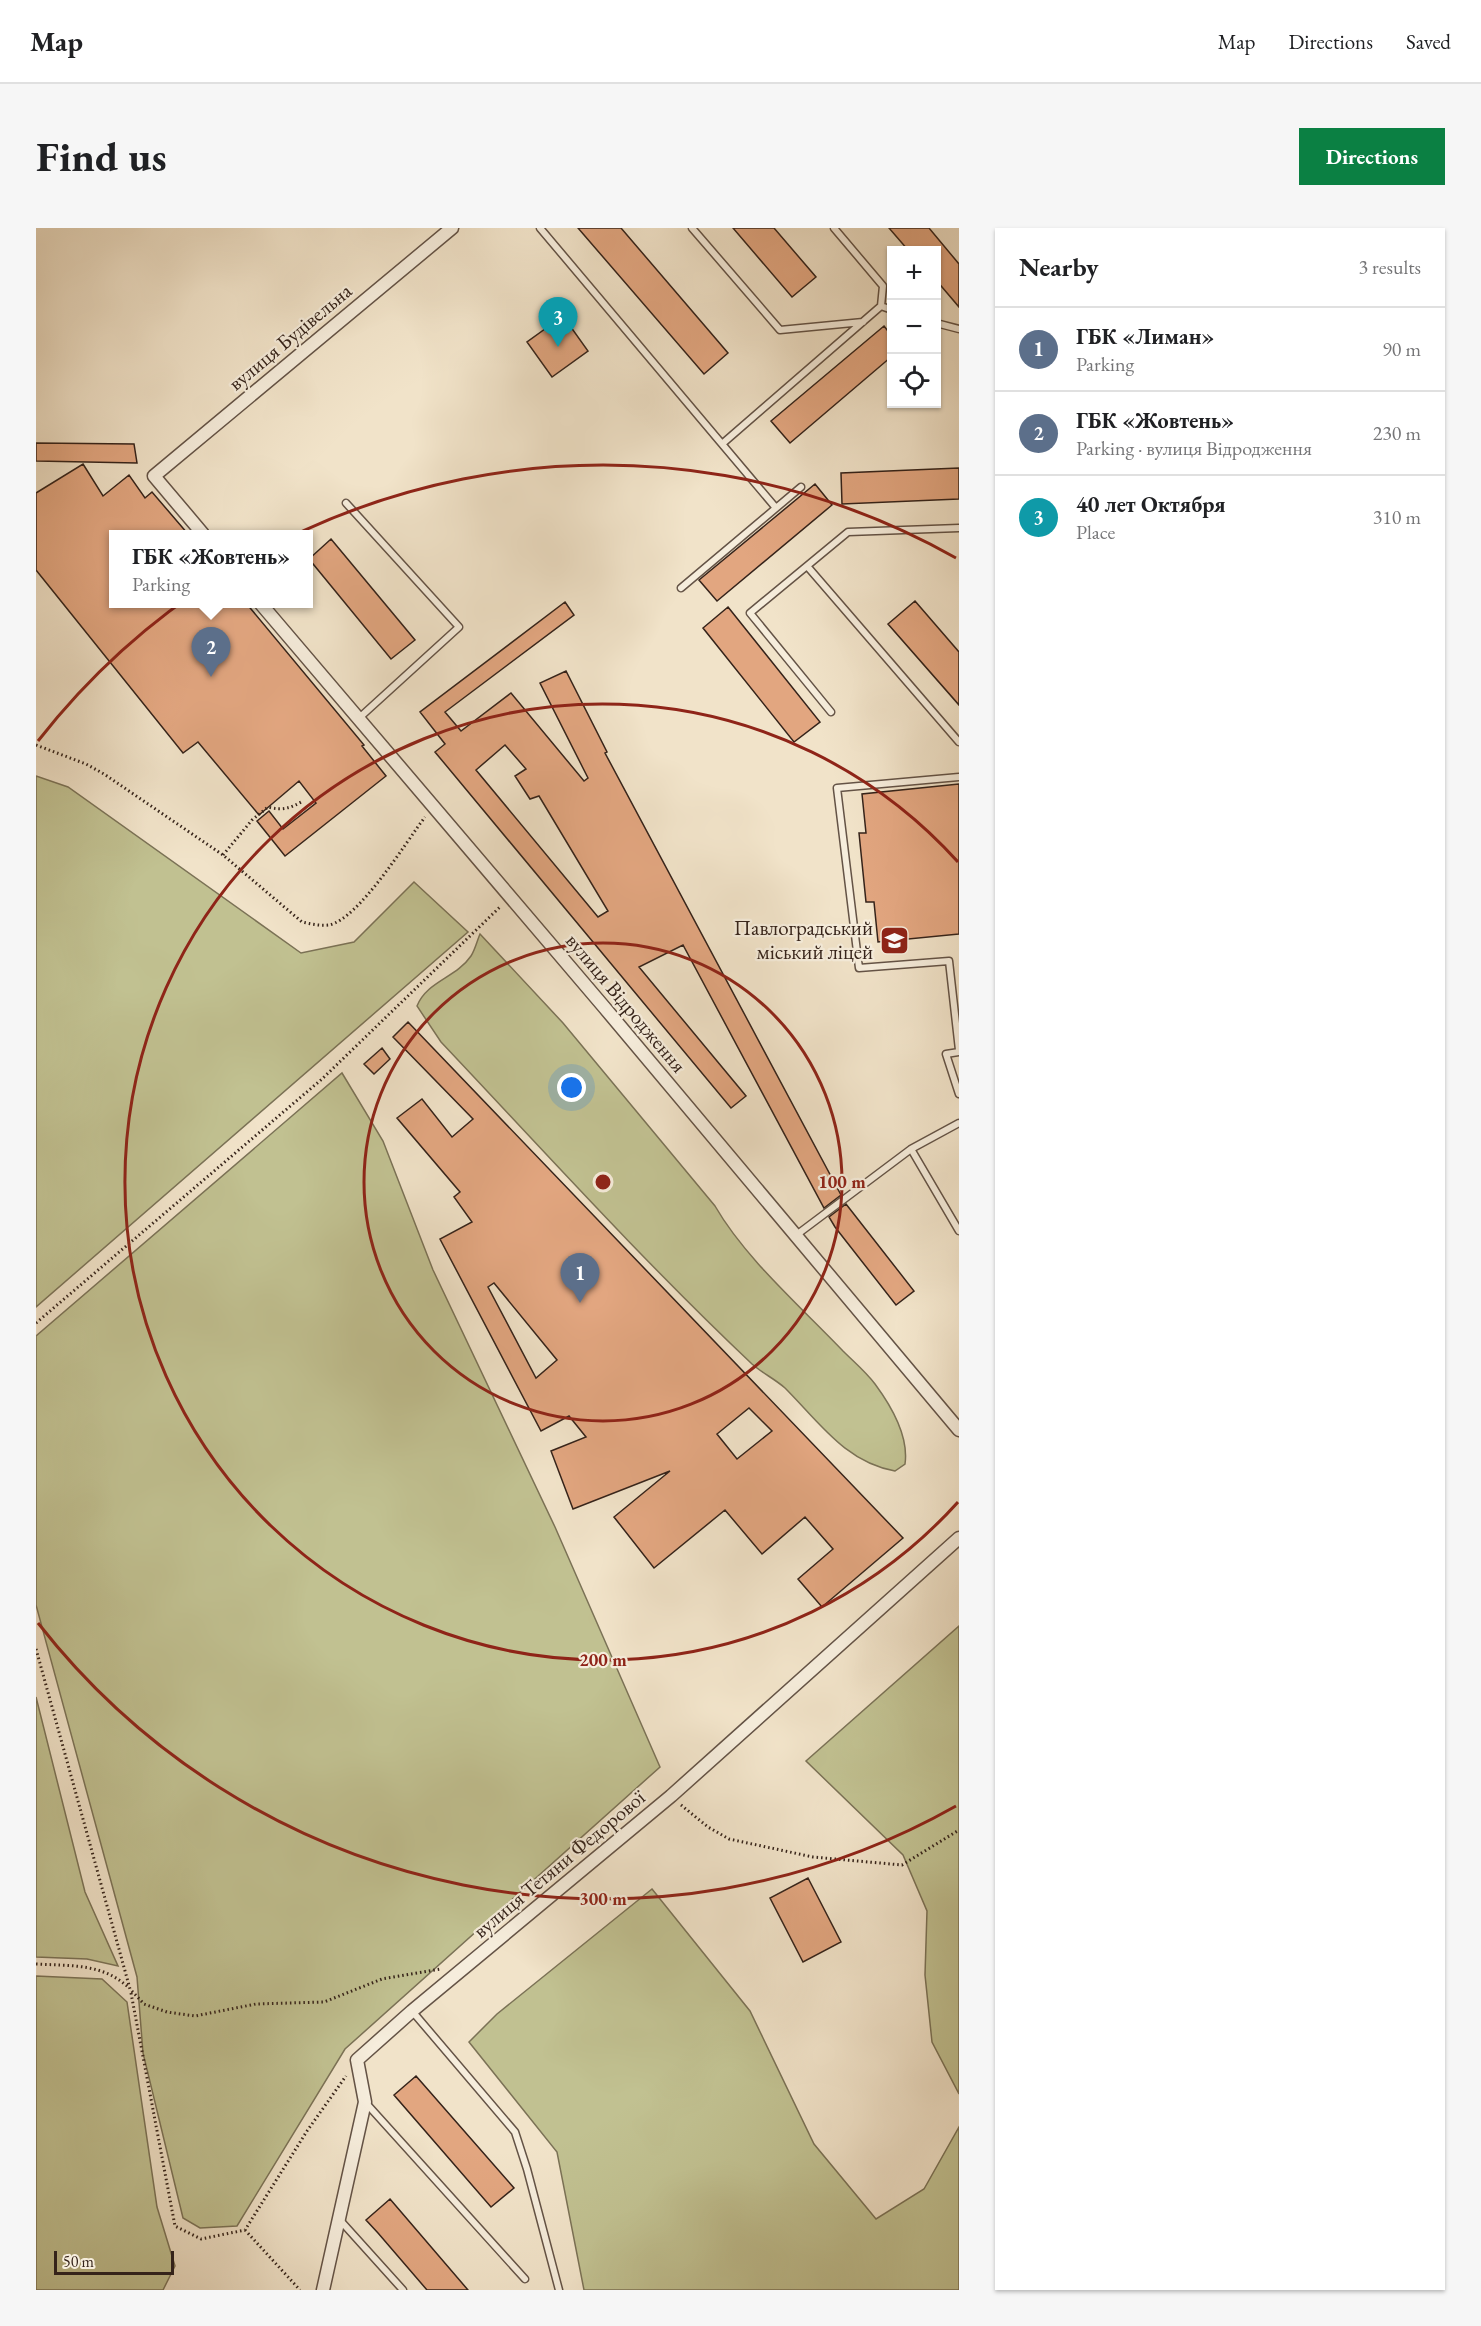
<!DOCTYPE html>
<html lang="en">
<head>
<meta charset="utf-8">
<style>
	:root { --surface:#fff; --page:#f6f6f6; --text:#202124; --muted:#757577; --line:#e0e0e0; --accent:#0b8043 }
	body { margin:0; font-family:"EB Garamond",serif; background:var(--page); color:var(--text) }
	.controls { position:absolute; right:18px; top:18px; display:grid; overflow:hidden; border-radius:0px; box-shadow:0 2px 4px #0004 }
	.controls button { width:54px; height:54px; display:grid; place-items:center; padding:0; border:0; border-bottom:2px solid var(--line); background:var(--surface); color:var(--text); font:30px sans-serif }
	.scale { position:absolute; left:18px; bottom:15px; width:120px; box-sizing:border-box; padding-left:6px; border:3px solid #35231a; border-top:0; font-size:16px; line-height:21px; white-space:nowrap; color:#35231a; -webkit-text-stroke:4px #f6eddc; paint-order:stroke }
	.you { position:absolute; left:536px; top:860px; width:21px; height:21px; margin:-15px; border:4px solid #fff; border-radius:50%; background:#1a73e8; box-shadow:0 0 0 9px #1a73e833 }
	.badge { display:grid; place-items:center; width:39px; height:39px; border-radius:50%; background:var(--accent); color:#fff; font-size:20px; font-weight:700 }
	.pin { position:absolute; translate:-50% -50px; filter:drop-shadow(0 2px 3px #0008) }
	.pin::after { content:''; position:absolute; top:32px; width:21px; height:18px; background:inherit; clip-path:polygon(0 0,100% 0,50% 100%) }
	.popup { position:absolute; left:73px; top:302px; width:204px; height:78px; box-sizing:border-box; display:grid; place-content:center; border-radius:0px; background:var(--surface); filter:drop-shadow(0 2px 4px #0005); font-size:20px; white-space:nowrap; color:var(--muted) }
	.popup b { font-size:22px; color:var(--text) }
	.popup::after { content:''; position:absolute; left:50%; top:100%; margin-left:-12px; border:12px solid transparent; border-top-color:var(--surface) }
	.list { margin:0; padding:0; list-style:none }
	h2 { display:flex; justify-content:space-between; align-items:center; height:78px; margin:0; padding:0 24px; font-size:26px }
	h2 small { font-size:20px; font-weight:400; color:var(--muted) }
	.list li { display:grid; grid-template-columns:39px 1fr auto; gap:18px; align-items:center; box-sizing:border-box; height:84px; padding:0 24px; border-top:2px solid var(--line) }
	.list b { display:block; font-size:22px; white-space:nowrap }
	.list p { margin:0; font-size:20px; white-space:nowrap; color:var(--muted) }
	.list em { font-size:20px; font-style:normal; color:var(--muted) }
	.icon { flex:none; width:33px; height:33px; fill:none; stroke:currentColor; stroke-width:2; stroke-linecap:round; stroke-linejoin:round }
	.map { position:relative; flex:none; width:923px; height:2062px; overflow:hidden; border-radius:0px }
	header { display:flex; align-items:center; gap:36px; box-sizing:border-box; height:84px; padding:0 30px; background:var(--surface); border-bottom:2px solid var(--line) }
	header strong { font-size:28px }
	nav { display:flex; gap:33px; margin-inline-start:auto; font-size:21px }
	.intro { display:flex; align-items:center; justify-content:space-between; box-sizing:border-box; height:144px; padding:0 36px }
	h1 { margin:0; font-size:42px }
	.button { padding:15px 27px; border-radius:0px; background:var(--accent); color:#fff; font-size:21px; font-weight:700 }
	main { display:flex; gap:36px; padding:0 36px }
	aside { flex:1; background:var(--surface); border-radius:0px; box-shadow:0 2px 4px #0004 }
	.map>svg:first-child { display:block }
</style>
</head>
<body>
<header>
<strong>Map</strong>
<nav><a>Map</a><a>Directions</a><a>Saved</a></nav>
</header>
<div class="intro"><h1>Find us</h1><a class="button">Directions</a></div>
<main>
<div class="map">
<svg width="923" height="2062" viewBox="0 0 923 2062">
	<rect width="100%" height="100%" fill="#f1e3c9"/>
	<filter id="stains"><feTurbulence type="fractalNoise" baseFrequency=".00333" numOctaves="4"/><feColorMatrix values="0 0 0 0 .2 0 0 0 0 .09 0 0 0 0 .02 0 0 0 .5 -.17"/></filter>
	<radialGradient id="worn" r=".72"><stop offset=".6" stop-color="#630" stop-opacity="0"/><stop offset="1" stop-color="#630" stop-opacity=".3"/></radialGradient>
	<!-- green -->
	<path fill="#c1c191" stroke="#7b7256" stroke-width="1.5" d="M 0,548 L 32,559 L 265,725 L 318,714 L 378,654 L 432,704 L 0,1079 Z
		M 444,706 L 527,795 L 679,978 C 709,1030 765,1079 807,1123 C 818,1134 830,1144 839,1156 C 856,1179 873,1208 869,1236 L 859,1243 C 809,1234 783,1194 749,1160 C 739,1151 726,1145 716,1136 C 608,1034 507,922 405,814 L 381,778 C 391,753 420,750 435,728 C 439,722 441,713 444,706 Z
		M 306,845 L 347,913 L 397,1042 L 519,1299 L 624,1539 L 309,1821 L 201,1998 L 164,2000 L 147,1990 L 107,1825 L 101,1749 L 0,1377 L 0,1108 Z
		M 923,1398 L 923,1866 L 896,1814 L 889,1747 L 891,1683 L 867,1627 L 770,1533 Z
		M 0,1469 L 49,1664 L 82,1738 L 51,1731 L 0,1729 Z
		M 616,1661 L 714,1783 L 778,1916 L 840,1991 L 888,1961 L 923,1899 L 923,2062 L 548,2062 L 521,1924 L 433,1814 L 461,1786 Z
		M 0,1748 L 66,1751 L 91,1774 L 121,1979 L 139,2038 L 127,2062 L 0,2062 Z"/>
	<!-- building -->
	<path fill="#e2a680" stroke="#35231a" stroke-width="1.5" fill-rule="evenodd" d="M 542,0 L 585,0 L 692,125 L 668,146 Z
		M 697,0 L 738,0 L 780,49 L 756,69 Z
		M 853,0 L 893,0 L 923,36 L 923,79 L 900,52 L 900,22 L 872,22 Z
		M 527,88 L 552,123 L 516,149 L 491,114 Z
		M 848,98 L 855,107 L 855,129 L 754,215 L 735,193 Z
		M 0,215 L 98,216 L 101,235 L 0,233 Z
		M 47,236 L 67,268 L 93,247 L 109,270 L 116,264 L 152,306 L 78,306 L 78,375 L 210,375 L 328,517 L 326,518 L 350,548 L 249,628 L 221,593 L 233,583 L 247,601 L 280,575 L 263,553 L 223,587 L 162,514 L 147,525 L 0,342 L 0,265 Z
		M 923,240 L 923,271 L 806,276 L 805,245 Z
		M 779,256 L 796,277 L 681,373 L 663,352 Z
		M 295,311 L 379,412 L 355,431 L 273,331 Z
		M 879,373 L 923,424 L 923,477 L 852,396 Z
		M 529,374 L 538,387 L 409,484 L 425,503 L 475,465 L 548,553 L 552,550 L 504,455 L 530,443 L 571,524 L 569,525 L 805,967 L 788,980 L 647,717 L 603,739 L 710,868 L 695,880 L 399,524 L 409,516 L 384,484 ZM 469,517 L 490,541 L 479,548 L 494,571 L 503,568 L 572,683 L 562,689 L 440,542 Z
		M 692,379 L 784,494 L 758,514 L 667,400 Z
		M 923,556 L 923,706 L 842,714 L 838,674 L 830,674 L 823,605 L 830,605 L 826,566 Z
		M 372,794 L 867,1310 L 786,1379 L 762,1351 L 797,1321 L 769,1289 L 726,1326 L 689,1282 L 618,1340 L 578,1289 L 634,1243 L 537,1281 L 515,1223 L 550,1209 L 533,1188 L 505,1203 L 404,1011 L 436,994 L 418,969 L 424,964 L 361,890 L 386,871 L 416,909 L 437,891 L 357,809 ZM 458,1055 L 521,1132 L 500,1150 L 452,1059 ZM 713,1180 L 736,1203 L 701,1231 L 681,1206 Z
		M 346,820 L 354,831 L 338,846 L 328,836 Z
		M 810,976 L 878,1063 L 860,1077 L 799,999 L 793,989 Z
		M 772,1650 L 805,1714 L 767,1734 L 734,1670 Z
		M 380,1848 L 478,1960 L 455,1979 L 358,1867 Z
		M 354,1971 L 432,2062 L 391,2062 L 342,2005 L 330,1992 Z"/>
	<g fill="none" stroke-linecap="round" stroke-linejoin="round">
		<defs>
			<path id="lane" d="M 504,0 L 686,216
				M 656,0 L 744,102 L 827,94
				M 798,0 L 847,58 L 845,78
				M 900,95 L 923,101
				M 310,275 L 423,399 L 322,491
				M 740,280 L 686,216 L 845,78 L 856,82
				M 771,338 L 923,514
				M 645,360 L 765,259
				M 795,484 L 714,385 L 812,304 L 923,300
				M 923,549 L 801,560 L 823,740 L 913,733 L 923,822
				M 923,824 L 910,826 L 923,866
				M 875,921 L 923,1003
				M 759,1008 L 875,921 L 923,895
				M 376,1783 L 479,1904 L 491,1941 L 523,2062
				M 329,1874 L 489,2051
				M 303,1991 L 367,2062"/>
			<path id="street" d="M 167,306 L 118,248 L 416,0
				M 225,376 L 568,779 L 923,1202
				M 287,2062 L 329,1874 L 321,1832 L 376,1783 L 635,1568 L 923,1310"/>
		</defs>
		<!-- lane casing -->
		<use href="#lane" stroke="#645346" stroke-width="9"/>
		<!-- street casing -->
		<use href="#street" stroke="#645346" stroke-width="15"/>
		<!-- path -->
		<path stroke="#35231a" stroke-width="3" stroke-dasharray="1.5 3" stroke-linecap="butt" d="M 0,517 L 50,536 L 68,546 L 187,627 L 266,694 C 275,696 284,698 293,697 C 323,691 370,614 389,589
			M 187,627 L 216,592 L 232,579 C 246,583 255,580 267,573
			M 0,1095 L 286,851 L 465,678
			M 0,1421 L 94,1761 L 108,1776 L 131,1784 L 159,1788 L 220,1776 L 288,1774 L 346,1751 L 405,1741
			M 645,1577 L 672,1599 L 693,1611 L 777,1629 L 866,1637 L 923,1602
			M 0,1736 C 34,1738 66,1735 92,1759
			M 95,1765 L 139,1998 L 165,2011 L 209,2002 L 271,1903 L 310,1848
			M 209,2002 L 264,2062"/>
		<!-- lane -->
		<use href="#lane" stroke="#f6eddc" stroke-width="6"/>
		<!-- street -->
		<use href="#street" stroke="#f6eddc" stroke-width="12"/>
	</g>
	<!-- distance rings -->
	<g fill="none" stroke="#8f2418" stroke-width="3">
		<circle cx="567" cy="954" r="239"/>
		<path d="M922 1274A478 478 0 1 1 922 634"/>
		<path d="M920 1578A717 717 0 0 1 2 1395M2 513A717 717 0 0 1 920 330"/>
	</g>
	<!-- icons -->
	<defs>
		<symbol id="school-square" viewBox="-11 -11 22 22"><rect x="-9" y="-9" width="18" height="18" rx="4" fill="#8f2418" stroke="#f6eddc"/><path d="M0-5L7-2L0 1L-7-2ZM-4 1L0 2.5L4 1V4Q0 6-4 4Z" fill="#fff"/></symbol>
	</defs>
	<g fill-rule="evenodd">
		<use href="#school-square" x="842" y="696" width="33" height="33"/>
	</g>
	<g text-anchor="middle" stroke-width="4.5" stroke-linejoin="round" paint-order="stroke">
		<!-- street labels -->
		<g font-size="21" fill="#35231a" stroke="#f6eddc">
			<text transform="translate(254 109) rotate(-40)" y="7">вулиця Будівельна</text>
			<text transform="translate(590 775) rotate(50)" y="7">вулиця Відродження</text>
			<text transform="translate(523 1636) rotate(-40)" y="7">вулиця Тетяни Федорової</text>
		</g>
		<!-- poi labels -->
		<g font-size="21" fill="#35231a" stroke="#f6eddc" text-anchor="end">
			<text x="837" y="707">Павлоградський<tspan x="837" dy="24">міський ліцей</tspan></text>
		</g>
	</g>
	<circle cx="567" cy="954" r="9" fill="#8f2418" stroke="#f6eddc" stroke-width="3"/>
	<g font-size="18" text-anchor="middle" font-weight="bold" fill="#8f2418" stroke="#f6eddc" stroke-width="4.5" stroke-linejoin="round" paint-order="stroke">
		<text x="806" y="960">100 m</text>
		<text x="567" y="1438">200 m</text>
		<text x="567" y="1677">300 m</text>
	</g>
	<rect width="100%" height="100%" filter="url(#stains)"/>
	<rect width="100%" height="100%" fill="url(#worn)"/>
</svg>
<div class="controls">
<button>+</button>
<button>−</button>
<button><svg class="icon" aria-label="locate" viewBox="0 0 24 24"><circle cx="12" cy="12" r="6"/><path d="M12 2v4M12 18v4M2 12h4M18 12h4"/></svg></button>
</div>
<div class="scale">50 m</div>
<div class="you"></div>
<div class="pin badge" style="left:544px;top:1075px;background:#5c6f8a">1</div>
<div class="pin badge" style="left:175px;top:449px;background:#5c6f8a">2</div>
<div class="popup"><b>ГБК «Жовтень»</b>Parking</div>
<div class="pin badge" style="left:522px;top:119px;background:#0f9aa8">3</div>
</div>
<aside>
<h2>Nearby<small>3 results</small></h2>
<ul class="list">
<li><span class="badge" style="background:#5c6f8a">1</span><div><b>ГБК «Лиман»</b><p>Parking</p></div><em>90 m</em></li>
<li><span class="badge" style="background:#5c6f8a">2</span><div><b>ГБК «Жовтень»</b><p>Parking · вулиця Відродження</p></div><em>230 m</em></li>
<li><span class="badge" style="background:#0f9aa8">3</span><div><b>40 лет Октября</b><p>Place</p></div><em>310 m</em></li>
</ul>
</aside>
</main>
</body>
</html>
